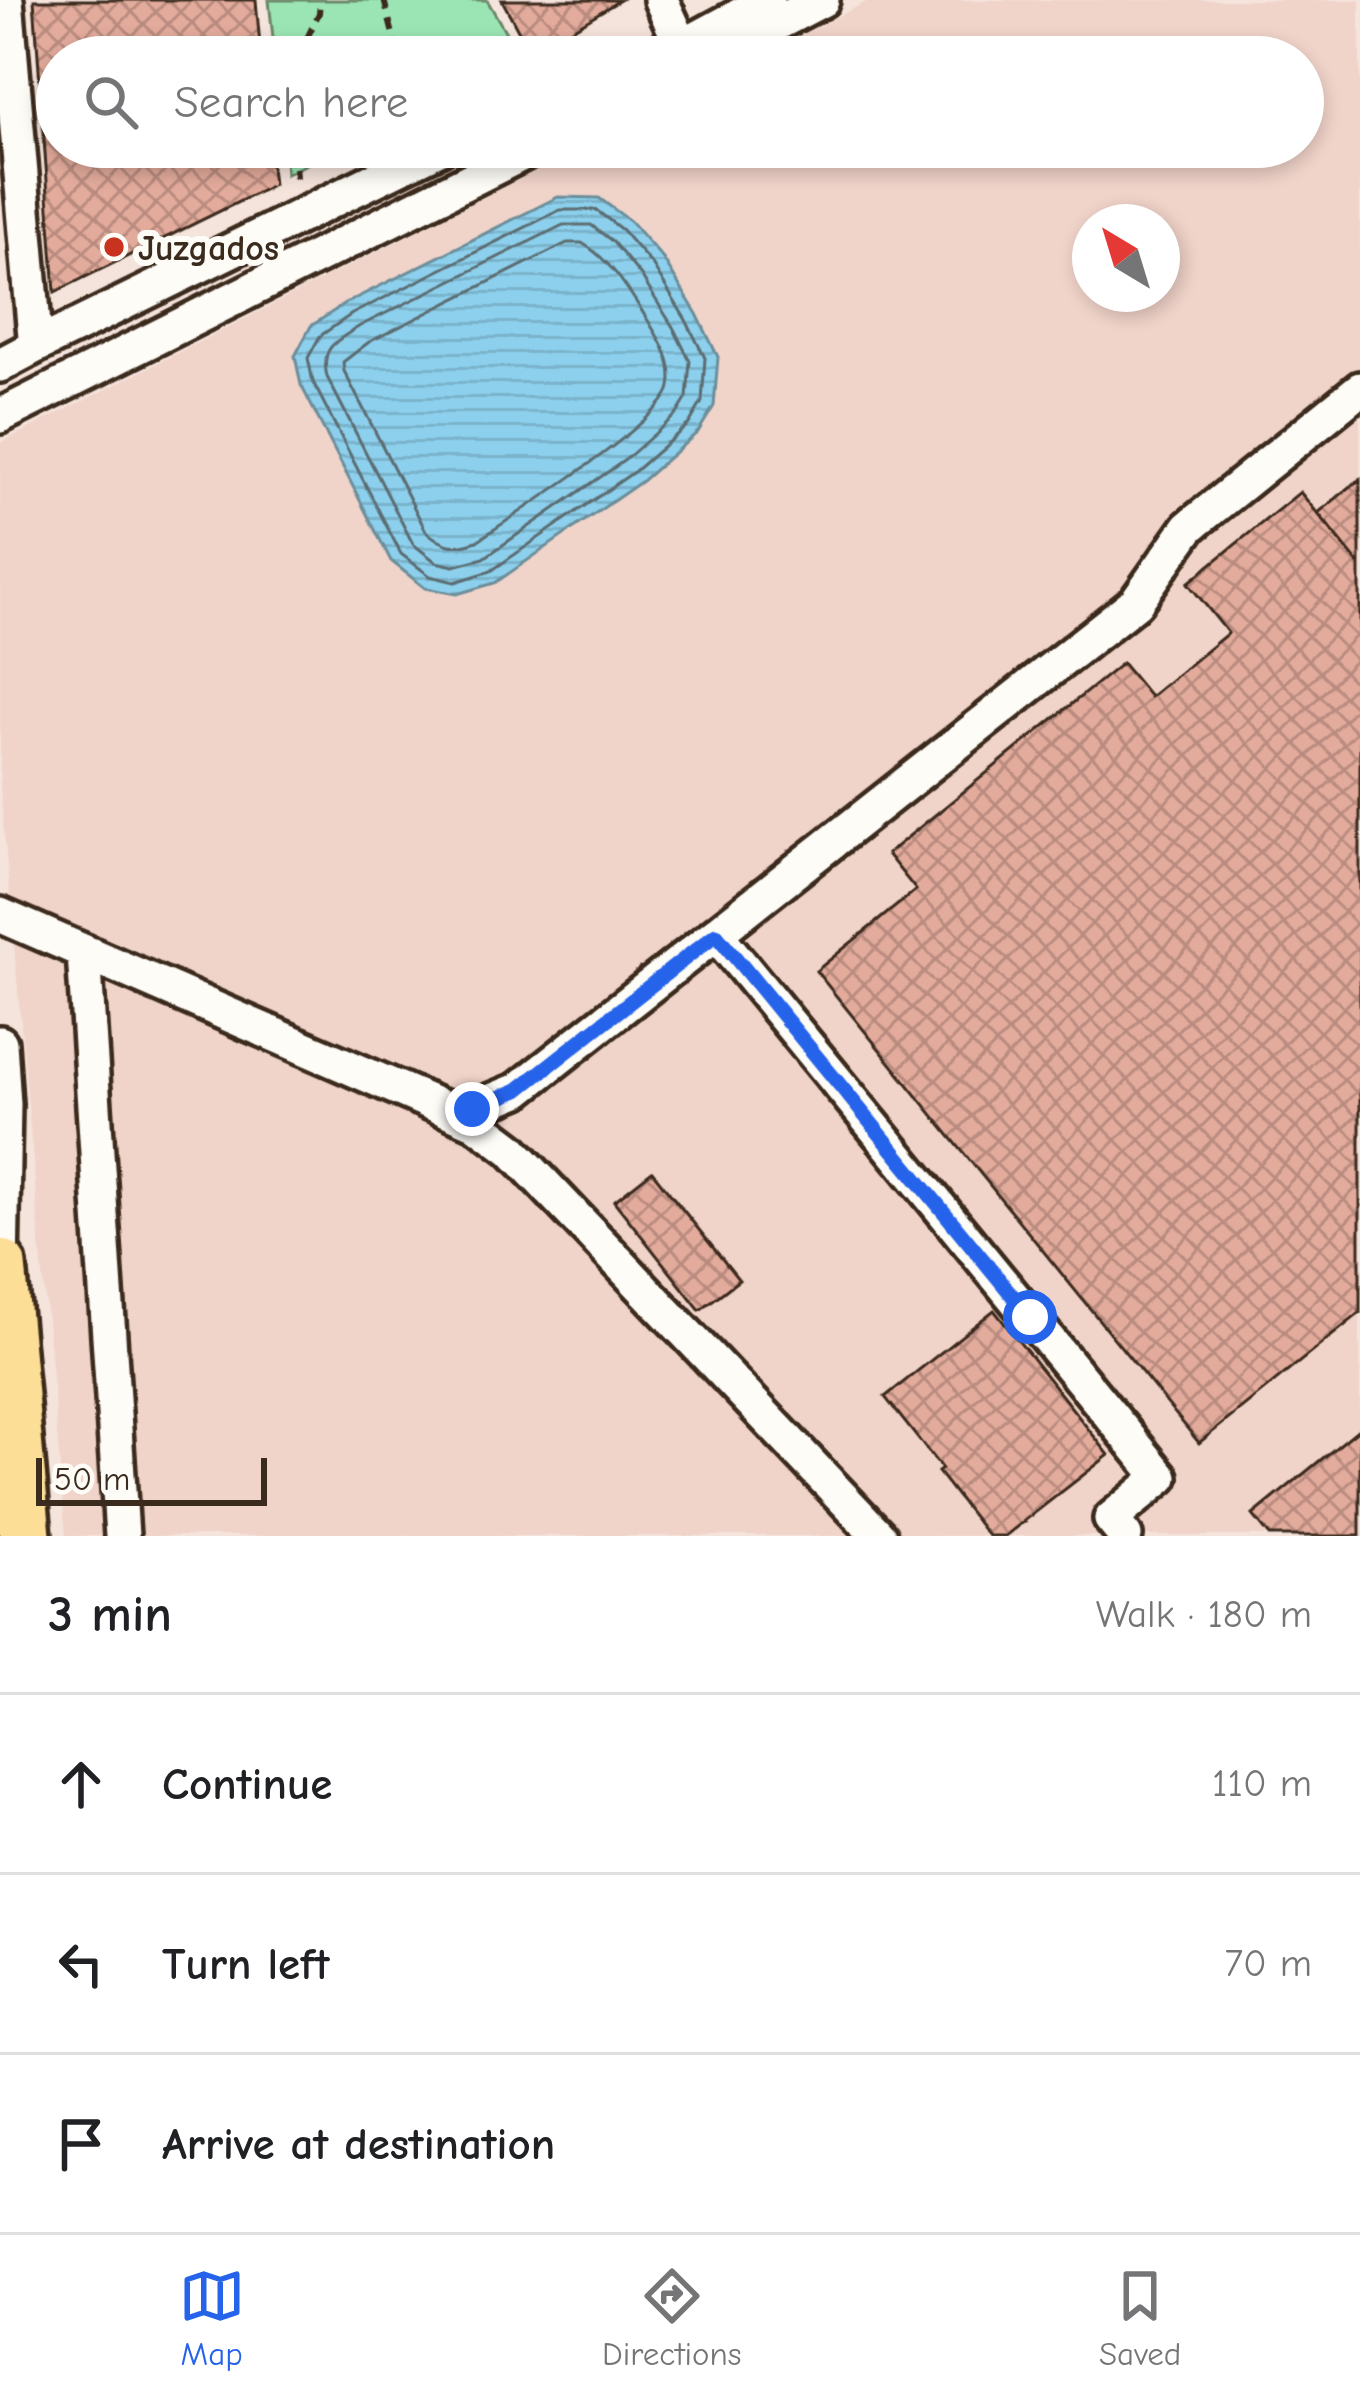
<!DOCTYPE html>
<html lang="en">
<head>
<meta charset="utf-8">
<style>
	:root { --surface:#fff; --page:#f6f6f6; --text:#202124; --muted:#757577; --line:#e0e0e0; --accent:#2563eb }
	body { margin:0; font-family:"Comic Neue",sans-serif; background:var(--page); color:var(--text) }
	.compass { position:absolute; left:1072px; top:204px; width:108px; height:108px; border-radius:50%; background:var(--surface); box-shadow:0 6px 18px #0003; rotate:322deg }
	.scale { position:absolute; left:36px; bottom:30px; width:231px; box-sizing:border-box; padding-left:12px; border:6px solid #3b2a1e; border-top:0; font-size:33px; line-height:42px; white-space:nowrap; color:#3b2a1e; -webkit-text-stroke:9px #fdfcf7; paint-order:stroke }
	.stop { position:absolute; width:36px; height:36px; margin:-27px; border:9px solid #2563eb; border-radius:50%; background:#fff }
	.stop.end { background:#2563eb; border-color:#fff; box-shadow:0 3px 12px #0008 }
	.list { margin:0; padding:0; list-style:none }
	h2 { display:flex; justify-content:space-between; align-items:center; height:156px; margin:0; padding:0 48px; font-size:51px }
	h2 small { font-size:39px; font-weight:400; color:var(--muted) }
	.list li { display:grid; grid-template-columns:78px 1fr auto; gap:36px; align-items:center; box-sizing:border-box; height:180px; padding:0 48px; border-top:3px solid var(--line) }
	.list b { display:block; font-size:45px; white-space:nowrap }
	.list em { font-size:39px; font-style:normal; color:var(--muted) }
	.icon { flex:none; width:66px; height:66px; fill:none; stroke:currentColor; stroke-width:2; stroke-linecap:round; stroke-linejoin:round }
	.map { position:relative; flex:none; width:1360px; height:1536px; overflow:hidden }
	.search { position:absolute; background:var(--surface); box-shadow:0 6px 18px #0003; left:36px; right:36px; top:36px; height:132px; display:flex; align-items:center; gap:30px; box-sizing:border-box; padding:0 42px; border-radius:66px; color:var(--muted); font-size:45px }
	.sheet { height:696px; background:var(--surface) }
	nav { display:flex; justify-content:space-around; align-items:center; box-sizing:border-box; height:168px; border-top:3px solid var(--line); background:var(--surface); font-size:33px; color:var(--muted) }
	nav a { display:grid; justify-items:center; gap:6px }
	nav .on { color:var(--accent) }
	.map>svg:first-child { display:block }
</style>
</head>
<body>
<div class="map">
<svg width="1360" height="1536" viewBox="0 0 1360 1536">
	<defs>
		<pattern id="water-rules" width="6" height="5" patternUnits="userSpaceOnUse" patternTransform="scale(3)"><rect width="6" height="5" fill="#8cd0ed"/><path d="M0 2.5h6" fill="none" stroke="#7ab3cb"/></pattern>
		<pattern id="building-cross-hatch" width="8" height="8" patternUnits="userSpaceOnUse" patternTransform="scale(3)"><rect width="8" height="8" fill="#e3ab9c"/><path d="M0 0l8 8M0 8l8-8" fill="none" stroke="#b98b7f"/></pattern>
	</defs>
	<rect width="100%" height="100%" fill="#f5e4dc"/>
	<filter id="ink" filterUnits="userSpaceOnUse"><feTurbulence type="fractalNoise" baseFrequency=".00833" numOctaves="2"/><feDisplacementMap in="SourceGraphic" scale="24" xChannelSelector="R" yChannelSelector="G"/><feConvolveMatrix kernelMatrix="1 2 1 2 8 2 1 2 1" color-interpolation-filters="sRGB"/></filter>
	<g filter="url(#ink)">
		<!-- built -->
		<path fill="#f0d3c9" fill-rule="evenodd" d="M 870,0 L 1360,0 L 1360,1536 L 66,1536 L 0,785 L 0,443 L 583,147 L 1303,147 L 1303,57 L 759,57 ZM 1090,222 L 1162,222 L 1162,294 L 1090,294 Z"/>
		<!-- green -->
		<path fill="#9be5b4" stroke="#6b8869" stroke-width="3" d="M 269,0 L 487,0 L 520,57 L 275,57 Z
			M 284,147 L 342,147 L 286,174 Z"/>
		<!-- water -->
		<path fill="url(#water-rules)" stroke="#6c8e9a" stroke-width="3" d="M 558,197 L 599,198 L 630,221 L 663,259 L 697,314 L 718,357 L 714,406 L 698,432 L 642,481 L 495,583 L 457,594 L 425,588 L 391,561 L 301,385 L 295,356 L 311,326 L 346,303 Z"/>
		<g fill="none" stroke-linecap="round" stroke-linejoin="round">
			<!-- shore -->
			<path stroke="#5b6c71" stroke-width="3" d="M 560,210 L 596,210 L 622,230 L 653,266 L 686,320 L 705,358 L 702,402 L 689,424 L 635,471 L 491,571 L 455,582 L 430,576 L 401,554 L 313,382 L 308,358 L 320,336 L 352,314 Z
				M 563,225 L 591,225 L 612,241 L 641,276 L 673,327 L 690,361 L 687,398 L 677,414 L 625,460 L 484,558 L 454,566 L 436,562 L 413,544 L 327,377 C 320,346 337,341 360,326 Z
				M 582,243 C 611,260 629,291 647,319 C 660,340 675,362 670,387 C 664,421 511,517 477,541 C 454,549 444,547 426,531 L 344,371 L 343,362 L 369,342 L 567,243 Z"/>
		</g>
		<!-- building -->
		<path fill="url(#building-cross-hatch)" stroke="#3b2a1e" stroke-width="3" d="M 34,0 L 256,0 L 261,57 L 57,57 L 57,147 L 269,147 L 273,185 L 55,292 Z
			M 502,0 L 620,0 L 531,54 Z
			M 1360,479 L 1360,565 L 1318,513 Z
			M 1300,492 L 1360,565 L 1360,1313 L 1199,1443 L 816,971 L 916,890 L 887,854 L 1122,663 L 1150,697 L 1228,633 L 1188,583 Z
			M 652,1171 L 739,1280 L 700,1310 L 614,1201 Z
			M 994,1310 L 1109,1455 L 1005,1536 L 988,1536 L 938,1472 L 942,1469 L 885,1397 Z
			M 1360,1428 L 1360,1536 L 1270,1536 L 1253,1515 Z"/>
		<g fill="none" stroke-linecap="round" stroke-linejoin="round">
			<defs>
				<path id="minor" d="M 661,0 L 687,57
					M 663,57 L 768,0
					M 713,57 L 822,0
					M 34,347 L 441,147
					M 0,365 L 34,347 L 35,337 L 6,0
					M 0,416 L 536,147
					M 0,915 L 475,1122 L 511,1149 L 879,1536
					M 716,934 L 1161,1477 L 1111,1519 L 1125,1536
					M 84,953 L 122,1536
					M 0,1043 L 4,1104 L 1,1270
					M 445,1109 L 472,1109 L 518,1090 L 1136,602 L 1189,527 L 1360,389"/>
				<path id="highway" d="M 0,1265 L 25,1536"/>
			</defs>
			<!-- minor casing -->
			<use href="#minor" stroke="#3b2a1e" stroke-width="42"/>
			<!-- highway casing -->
			<use href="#highway" stroke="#3b2a1e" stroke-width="60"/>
			<!-- path -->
			<path stroke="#3b2a1e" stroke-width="6" stroke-dasharray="12 9" stroke-linecap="butt" d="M 384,0 L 399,57
				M 298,57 L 319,13 L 320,0
				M 294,147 L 296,178"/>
			<!-- minor -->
			<use href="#minor" stroke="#fdfcf7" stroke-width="33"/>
			<!-- highway -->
			<use href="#highway" stroke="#fdde96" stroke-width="51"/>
		</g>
	</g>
	<g fill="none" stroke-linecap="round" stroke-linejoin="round" filter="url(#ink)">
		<!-- route -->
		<path stroke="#2563eb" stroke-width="15" d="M 472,1109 L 518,1090 L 716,934 L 1030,1317"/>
	</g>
	<!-- markers -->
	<circle fill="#c8321e" stroke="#fdfcf7" stroke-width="4.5" cx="114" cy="247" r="12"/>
	<g text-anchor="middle" stroke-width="12" stroke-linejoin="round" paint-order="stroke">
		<!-- poi labels -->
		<g font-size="36" font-weight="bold" fill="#3b2a1e" stroke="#fdfcf7" text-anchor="start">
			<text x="138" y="260">Juzgados</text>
		</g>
	</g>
</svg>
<svg class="compass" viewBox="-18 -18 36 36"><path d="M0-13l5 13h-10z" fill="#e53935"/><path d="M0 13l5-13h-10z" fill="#757577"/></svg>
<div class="scale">50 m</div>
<div class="stop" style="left:1030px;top:1317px"></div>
<div class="stop end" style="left:472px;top:1109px"></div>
<div class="search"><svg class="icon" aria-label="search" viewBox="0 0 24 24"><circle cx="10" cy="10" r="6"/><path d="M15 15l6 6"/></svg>Search here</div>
</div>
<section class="sheet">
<h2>3 min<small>Walk · 180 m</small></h2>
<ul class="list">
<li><svg class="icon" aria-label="ahead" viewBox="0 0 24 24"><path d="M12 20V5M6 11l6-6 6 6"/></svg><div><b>Continue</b></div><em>110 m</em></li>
<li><svg class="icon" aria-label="left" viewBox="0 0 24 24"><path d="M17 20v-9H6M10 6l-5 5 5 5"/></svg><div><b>Turn left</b></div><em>70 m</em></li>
<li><svg class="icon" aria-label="arrive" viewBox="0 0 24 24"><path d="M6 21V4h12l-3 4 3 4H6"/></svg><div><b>Arrive at destination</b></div></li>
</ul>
</section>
<nav>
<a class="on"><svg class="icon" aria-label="map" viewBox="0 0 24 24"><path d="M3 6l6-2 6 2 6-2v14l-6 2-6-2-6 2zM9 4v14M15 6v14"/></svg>Map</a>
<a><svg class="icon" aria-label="directions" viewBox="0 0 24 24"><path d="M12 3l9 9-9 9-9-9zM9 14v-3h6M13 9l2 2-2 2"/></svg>Directions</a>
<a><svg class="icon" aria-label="saved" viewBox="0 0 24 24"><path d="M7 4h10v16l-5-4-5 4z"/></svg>Saved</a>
</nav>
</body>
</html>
